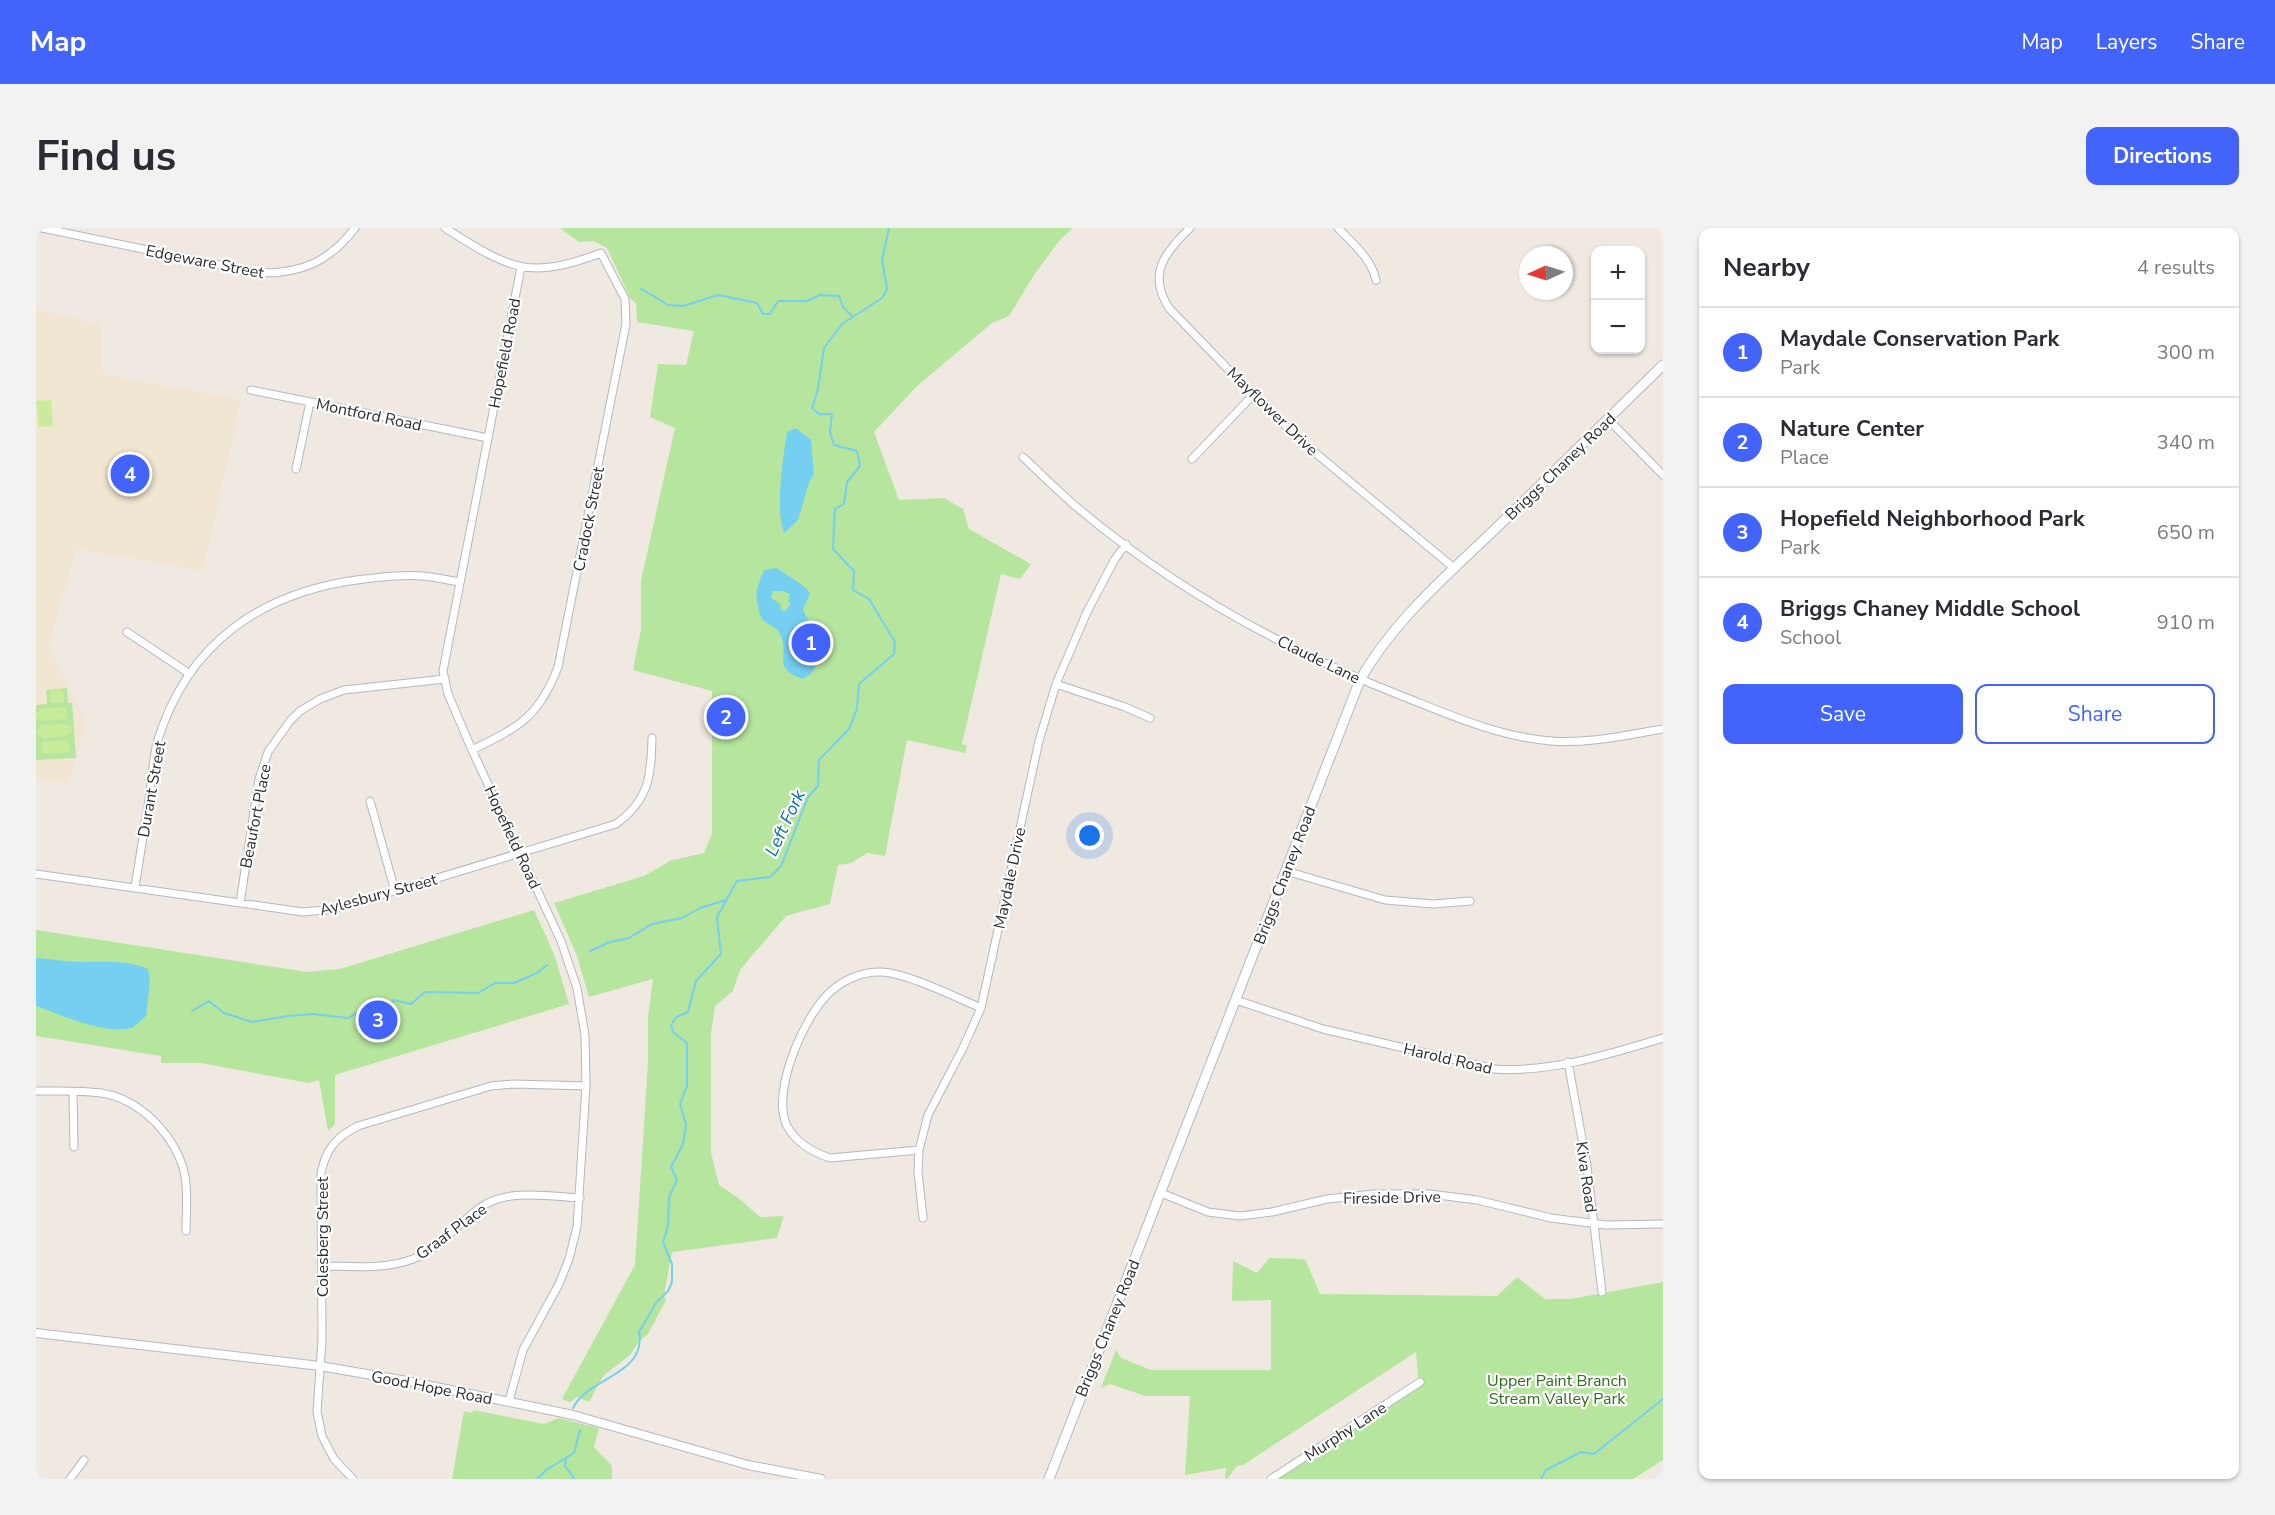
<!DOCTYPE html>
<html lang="en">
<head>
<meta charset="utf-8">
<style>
	:root { --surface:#fff; --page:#f2f2f3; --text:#2b2b33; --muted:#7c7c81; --line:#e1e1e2; --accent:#4264fb }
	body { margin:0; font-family:"Nunito Sans",sans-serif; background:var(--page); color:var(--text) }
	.controls { position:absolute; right:18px; top:18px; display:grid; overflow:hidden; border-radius:12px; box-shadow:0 2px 4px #0004 }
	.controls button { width:54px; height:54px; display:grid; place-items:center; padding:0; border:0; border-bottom:2px solid var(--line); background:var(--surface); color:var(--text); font:30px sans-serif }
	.compass { position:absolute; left:1483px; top:18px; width:54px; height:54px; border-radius:50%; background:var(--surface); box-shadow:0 2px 4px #0004; rotate:266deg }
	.you { position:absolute; left:1054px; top:608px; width:21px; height:21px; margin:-15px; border:4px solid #fff; border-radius:50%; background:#1a73e8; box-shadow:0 0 0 9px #1a73e833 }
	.badge { display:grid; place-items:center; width:39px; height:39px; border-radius:50%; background:var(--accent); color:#fff; font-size:20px; font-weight:700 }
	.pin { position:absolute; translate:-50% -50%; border:3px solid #fff; box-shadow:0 2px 6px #0006 }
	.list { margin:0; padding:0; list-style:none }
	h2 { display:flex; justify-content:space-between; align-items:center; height:78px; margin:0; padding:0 24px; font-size:26px }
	h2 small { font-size:20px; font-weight:400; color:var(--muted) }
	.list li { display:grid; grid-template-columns:39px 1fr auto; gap:18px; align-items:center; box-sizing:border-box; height:90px; padding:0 24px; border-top:2px solid var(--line) }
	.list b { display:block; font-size:22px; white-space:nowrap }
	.list p { margin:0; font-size:20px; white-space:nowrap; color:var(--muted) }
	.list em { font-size:20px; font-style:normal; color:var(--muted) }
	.actions { display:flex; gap:12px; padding:18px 24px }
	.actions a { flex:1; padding:14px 0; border:2px solid var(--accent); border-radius:12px; text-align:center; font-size:21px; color:var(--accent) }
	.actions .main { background:var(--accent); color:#fff }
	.map { position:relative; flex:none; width:1627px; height:1251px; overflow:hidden; border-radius:12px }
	header { display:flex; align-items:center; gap:36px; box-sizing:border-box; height:84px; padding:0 30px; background:var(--accent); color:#fff }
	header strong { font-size:28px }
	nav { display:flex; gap:33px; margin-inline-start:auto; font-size:21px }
	.intro { display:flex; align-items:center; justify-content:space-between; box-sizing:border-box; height:144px; padding:0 36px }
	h1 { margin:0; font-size:42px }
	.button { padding:15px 27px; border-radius:12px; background:var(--accent); color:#fff; font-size:21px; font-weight:700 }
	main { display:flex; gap:36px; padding:0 36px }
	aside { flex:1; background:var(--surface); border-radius:12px; box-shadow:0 2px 4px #0004 }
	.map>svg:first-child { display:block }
</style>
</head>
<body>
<header>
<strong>Map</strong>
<nav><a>Map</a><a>Layers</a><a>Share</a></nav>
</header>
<div class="intro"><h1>Find us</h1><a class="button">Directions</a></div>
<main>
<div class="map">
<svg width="1627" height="1251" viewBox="0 0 1627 1251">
	<rect width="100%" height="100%" fill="#efe9e1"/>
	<!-- education -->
	<path fill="#f0e6d1" d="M 0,81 L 65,97 L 67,146 L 205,172 L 167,343 L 40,321 L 12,420 L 50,494 L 33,554 L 0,551 Z"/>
	<!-- green -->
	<path fill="#b6e59e" d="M 524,0 L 1037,0 L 1023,13 L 998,47 L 973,88 L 956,95 L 881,158 L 838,204 L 863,272 L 908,270 L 927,281 L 933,301 L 995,336 L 984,351 L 965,346 L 926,516 L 931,518 L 929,525 L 871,512 L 849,628 L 831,625 L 815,635 L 802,637 L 794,676 L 750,688 L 704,742 L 697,763 L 679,778 L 675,806 L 675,925 L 683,957 L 705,972 L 724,989 L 748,988 L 741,1010 L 636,1024 L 628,1067 L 630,1072 L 612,1106 L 603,1113 L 594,1127 L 567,1148 L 553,1174 L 541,1169 L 534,1174 L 526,1171 L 599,1037 L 612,835 L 612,789 L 617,751 L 553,769 L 541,728 L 518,675 L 608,648 L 634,633 L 668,625 L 676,606 L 676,463 L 597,442 L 605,401 L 605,353 L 639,200 L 614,189 L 622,136 L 650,137 L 658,103 L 601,94 L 600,75 L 594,70 L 571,20 L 557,13 L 543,14 Z
		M 31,460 L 32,475 L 36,475 L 40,530 L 0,532 L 0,477 L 11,476 L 10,462 Z
		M 498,682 L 518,726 L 533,776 L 299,847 L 299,896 L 292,903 L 283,852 L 273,855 L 164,835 L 125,835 L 125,828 L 0,808 L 0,702 L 271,744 L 304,741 Z
		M 1233,1030 L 1269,1031 L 1284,1066 L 1461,1068 L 1481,1049 L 1509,1071 L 1535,1071 L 1627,1054 L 1627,1232 L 1597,1251 L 1242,1251 L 1383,1160 L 1380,1124 L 1207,1237 L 1201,1238 L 1191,1251 L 1189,1251 L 1190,1240 L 1149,1247 L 1154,1168 L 1109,1168 L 1074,1156 L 1065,1160 L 1080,1122 L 1085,1130 L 1115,1142 L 1235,1142 L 1235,1072 L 1196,1073 L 1197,1033 L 1221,1045 Z
		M 437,1182 L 508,1196 L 523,1190 L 563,1200 L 558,1219 L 576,1238 L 576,1251 L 416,1251 L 428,1183 L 436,1185 Z"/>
	<!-- pitch -->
	<path fill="#c9ec9a" d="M 15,172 L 17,198 L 3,199 L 0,173 Z
		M 27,461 L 28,474 L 15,475 L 14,462 Z
		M 30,479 L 31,491 L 4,493 L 4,491 L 0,491 L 0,484 L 3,484 L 3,481 Z
		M 31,496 L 31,498 L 35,498 L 36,505 L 32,505 L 32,508 L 5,510 L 5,507 L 1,507 L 1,501 L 4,500 L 4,497 Z
		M 32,512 L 33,524 L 6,526 L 5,514 Z"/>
	<!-- water -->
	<path fill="#75cff0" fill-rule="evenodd" d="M 760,200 L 775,212 L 778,245 L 773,255 L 762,292 L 748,305 C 739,281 747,230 751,204 Z
		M 741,340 C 752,349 766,354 774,365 L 767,382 L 781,409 L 776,419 L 780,437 L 775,446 L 766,451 C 734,439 755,427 744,406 C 741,398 731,397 726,391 C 725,389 723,384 723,382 C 718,364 721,359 728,342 ZM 737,363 L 746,363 L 754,366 L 752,373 L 755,376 L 750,383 L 745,382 L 744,376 L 735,370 Z
		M 0,730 C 16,731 32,734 47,734 C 70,734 91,732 112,741 L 114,754 L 110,788 C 105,792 100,798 95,800 C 69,807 25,787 0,778 Z"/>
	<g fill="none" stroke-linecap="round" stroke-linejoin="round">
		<!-- stream -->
		<path stroke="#75cff0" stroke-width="2" d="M 604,60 L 632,77 L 647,78 L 682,67 L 721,75 L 727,86 L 734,86 L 742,73 L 771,73 L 784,67 L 803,68 L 807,79 L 817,89
			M 554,723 L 574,714 L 593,710 L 616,696 L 646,690 L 664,680 L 690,672
			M 156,783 L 173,773 L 188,785 L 216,794 L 252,788 L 277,786 L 312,790 L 338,775 L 351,783 L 358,772 L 375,776 L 389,764 L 442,765 L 459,755 L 478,755 L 501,745 L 511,737
			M 537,1180 C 552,1149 611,1147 603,1104 L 620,1075 L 632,1063 L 636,1054 L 636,1036 L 627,1014 L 632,998 L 633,969 L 641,952 L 635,939 L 647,916 L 650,896 L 644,876 L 651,858 L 651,815 L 638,805 L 635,798 L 640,789 L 652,784 L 660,753 L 685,726 L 681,689 L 701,653 L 734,649 L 745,638 L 772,569 L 782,558 L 783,532 L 813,501 L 821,481 L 823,456 L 858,426 L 859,414 L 833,371 L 817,362 L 818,343 L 797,321 L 799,281 L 808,276 L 811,254 L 824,238 L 821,223 L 798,217 L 794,204 L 796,186 L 783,186 L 776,180 L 782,161 L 788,120 L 806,96 L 846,70 L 851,61 L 846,32 L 853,0
			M 530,1231 L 529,1238 L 538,1250 L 537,1251
			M 501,1251 L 510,1242 L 538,1225 L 544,1202
			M 1505,1251 L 1510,1242 L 1545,1224 L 1558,1226 L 1627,1171"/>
		<defs>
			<path id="minor" d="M 6,0 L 222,45 C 265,46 293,34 319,0
				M 409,0 C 473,40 491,53 565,25 L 589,71 L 590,96 L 522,439 C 503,489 483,499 436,522
				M 1154,0 C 1129,24 1111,46 1133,80 L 1217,167 L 1270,217 L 1418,340
				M 1302,0 C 1317,16 1335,30 1340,52
				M 215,162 L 452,210
				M 1572,191 L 1627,247
				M 987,229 C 1006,247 1024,265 1043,281 C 1142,364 1257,426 1376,472 C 1421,490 1466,509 1515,513 C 1552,516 1590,507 1627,501
				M 1156,231 L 1217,167
				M 260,241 L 274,174
				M 91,404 L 154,446
				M 1020,456 L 1089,479 L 1114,490
				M 334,573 L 359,663
				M 1250,643 L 1349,672 L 1397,676 L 1434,673
				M 0,646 L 267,684 L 299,681 L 580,596 C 613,572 615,549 616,510
				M 99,659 C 104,628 109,596 114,565 C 116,549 117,531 121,515 C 151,414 227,363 328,351 C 348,349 367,346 387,348 C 399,349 411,352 423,354
				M 204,675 L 223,551 L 232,524 L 254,493 L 264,483 L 284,471 L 308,462 L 409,451
				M 1200,772 L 1287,801 L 1458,841 C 1514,845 1574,826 1627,810
				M 1532,834 L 1551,938 L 1566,1064
				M 0,863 C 21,863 44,862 65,865 C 105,871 141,909 149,948 C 152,966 150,985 150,1003
				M 37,864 L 38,919
				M 883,922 L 794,930 C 776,924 760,915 751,898 C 735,864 767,791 792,766 C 805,753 826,743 845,744 C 871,745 919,769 945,780
				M 1125,965 L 1172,984 L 1204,988 L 1236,984 L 1291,971 L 1338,966 L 1394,966 L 1441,972 L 1515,990 L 1570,997 L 1627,996
				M 887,990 L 882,944 L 883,922 L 892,887 L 927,820 L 945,780 L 1003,513 L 1020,456 L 1051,384 L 1079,331 L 1090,316
				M 286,1038 C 315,1038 348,1042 377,1031 C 402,1022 421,997 442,981 C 470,960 511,968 544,970
				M 473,1173 L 487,1122 L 523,1056 L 533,1031 L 541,999 L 550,858 L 549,807 L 541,760 L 525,713 L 436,522 L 412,466 L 407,443 L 485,39
				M 34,1251 L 48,1232
				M 317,1251 L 298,1231 L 286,1208 L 281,1184 L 286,1112 L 285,945 C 290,921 300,909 322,898 L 455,858 L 478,856 L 550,858
				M 1235,1251 L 1384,1154"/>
			<path id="tertiary" d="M 0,1105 L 284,1138 L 371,1153 L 537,1187 L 712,1237 L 785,1251"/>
			<path id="secondary" d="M 1013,1251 L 1324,452 C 1356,395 1407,351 1454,306 C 1512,250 1569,194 1627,137"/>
		</defs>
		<!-- minor casing -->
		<use href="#minor" stroke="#b4b7c1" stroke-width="9"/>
		<!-- tertiary casing -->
		<use href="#tertiary" stroke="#b4b7c1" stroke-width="10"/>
		<!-- secondary casing -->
		<use href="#secondary" stroke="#b4b7c1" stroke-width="11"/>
		<!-- minor -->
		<use href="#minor" stroke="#fff" stroke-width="7"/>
		<!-- tertiary -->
		<use href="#tertiary" stroke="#fff" stroke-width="8"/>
		<!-- secondary -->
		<use href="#secondary" stroke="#fff" stroke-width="9"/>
	</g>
	<g text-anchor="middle" stroke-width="4.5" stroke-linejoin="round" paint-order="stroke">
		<!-- street labels -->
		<g font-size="16" fill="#2e2e2e" stroke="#fff">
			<text transform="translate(169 33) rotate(11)" y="6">Edgeware Street</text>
			<text transform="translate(468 125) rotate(-79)" y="6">Hopefield Road</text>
			<text transform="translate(1237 183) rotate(44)" y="6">Mayflower Drive</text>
			<text transform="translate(333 186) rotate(12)" y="6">Montford Road</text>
			<text transform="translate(1524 238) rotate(-44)" y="6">Briggs Chaney Road</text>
			<text transform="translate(552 291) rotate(-79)" y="6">Cradock Street</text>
			<text transform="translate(1283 431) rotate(26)" y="6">Claude Lane</text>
			<text transform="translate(115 561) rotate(-80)" y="6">Durant Street</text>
			<text transform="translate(219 588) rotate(-79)" y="6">Beaufort Place</text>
			<text transform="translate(477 609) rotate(65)" y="6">Hopefield Road</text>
			<text transform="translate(1248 647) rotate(-69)" y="6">Briggs Chaney Road</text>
			<text transform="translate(973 650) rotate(-78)" y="6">Maydale Drive</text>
			<text transform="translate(342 666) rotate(-15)" y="6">Aylesbury Street</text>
			<text transform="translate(1412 830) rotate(13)" y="6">Harold Road</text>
			<text transform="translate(1551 949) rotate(82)" y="6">Kiva Road</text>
			<text transform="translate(1356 969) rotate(-1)" y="6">Fireside Drive</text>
			<text transform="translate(415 1003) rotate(-36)" y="6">Graaf Place</text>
			<text transform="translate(286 1009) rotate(-90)" y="6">Colesberg Street</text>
			<text transform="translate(1071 1100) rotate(-68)" y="6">Briggs Chaney Road</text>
			<text transform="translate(396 1159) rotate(11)" y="6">Good Hope Road</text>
			<text transform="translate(1309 1203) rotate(-33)" y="6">Murphy Lane</text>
		</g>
		<!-- park labels -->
		<g font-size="16" fill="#2c6e1b" stroke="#fff">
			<text x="1521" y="1158">Upper Paint Branch<tspan x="1521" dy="18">Stream Valley Park</tspan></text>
		</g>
		<!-- water labels -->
		<g font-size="18" font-style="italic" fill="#0d6fa3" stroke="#fff">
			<text transform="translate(749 595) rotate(-65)" y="6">Left Fork</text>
		</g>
	</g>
</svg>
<div class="controls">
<button>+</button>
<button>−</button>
</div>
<svg class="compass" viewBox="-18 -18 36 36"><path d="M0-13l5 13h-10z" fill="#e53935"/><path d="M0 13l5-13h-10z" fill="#7c7c81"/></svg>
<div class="you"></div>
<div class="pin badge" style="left:775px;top:415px">1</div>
<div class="pin badge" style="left:690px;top:489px">2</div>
<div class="pin badge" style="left:342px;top:792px">3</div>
<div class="pin badge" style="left:94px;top:246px">4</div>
</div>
<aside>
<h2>Nearby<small>4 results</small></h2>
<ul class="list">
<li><span class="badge">1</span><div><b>Maydale Conservation Park</b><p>Park</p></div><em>300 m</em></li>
<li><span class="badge">2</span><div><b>Nature Center</b><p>Place</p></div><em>340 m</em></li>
<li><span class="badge">3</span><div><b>Hopefield Neighborhood Park</b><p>Park</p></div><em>650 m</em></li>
<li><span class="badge">4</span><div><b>Briggs Chaney Middle School</b><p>School</p></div><em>910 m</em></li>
</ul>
<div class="actions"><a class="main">Save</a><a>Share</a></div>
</aside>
</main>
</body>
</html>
